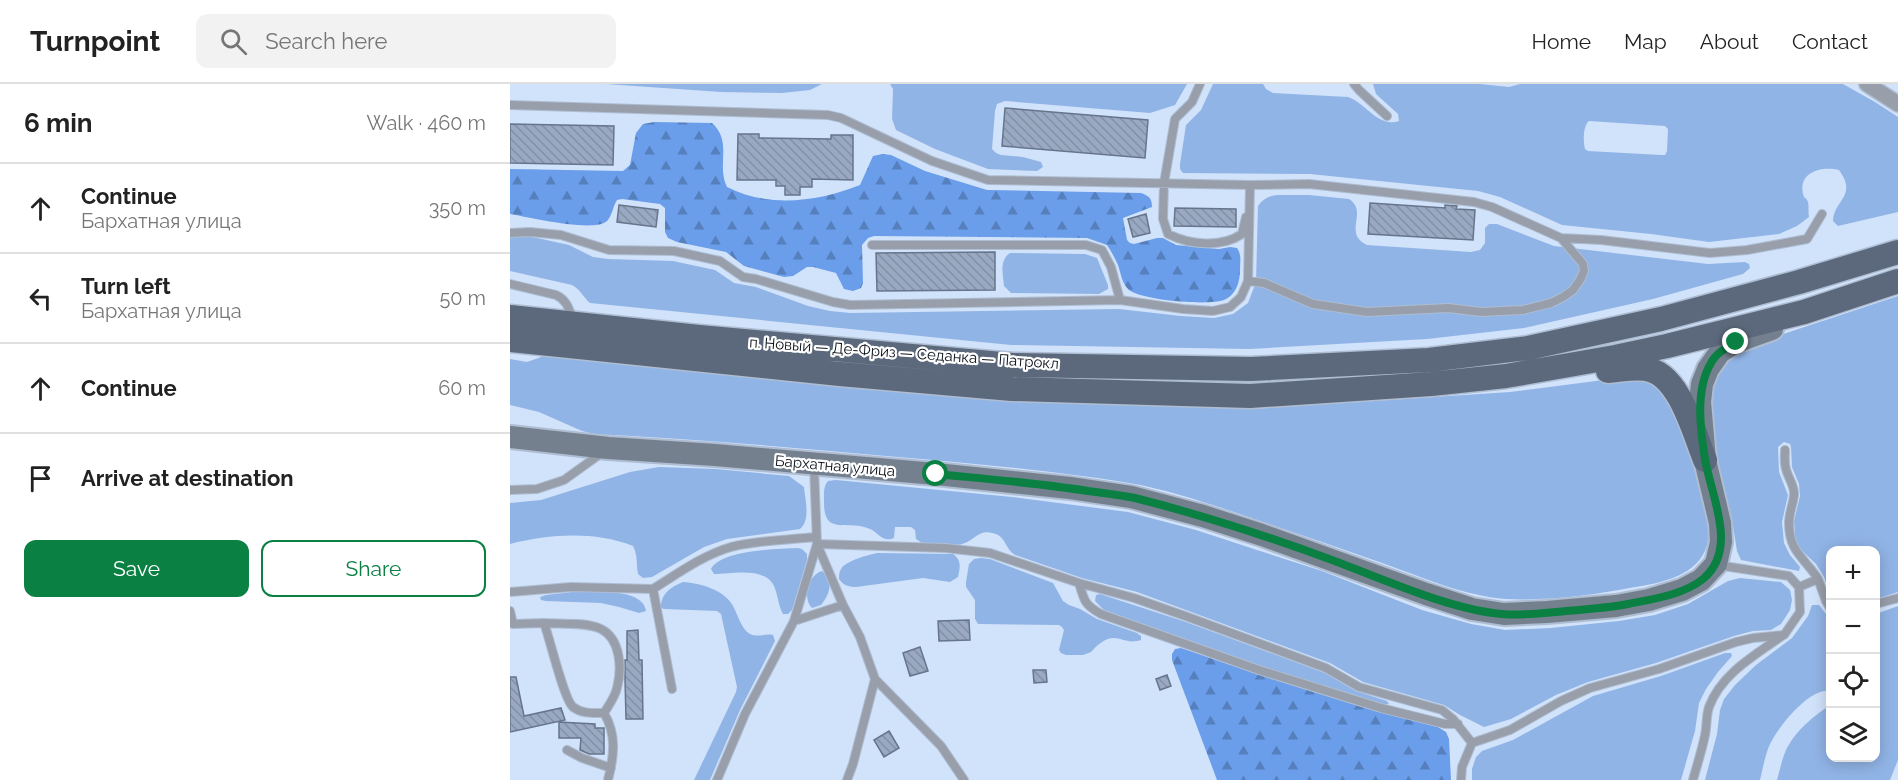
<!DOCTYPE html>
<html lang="en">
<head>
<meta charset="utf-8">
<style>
	:root { --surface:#fff; --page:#f2f2f2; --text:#222; --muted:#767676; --line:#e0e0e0; --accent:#0b8043 }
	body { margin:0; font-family:Raleway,sans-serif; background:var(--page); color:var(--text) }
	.controls { position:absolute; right:18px; bottom:18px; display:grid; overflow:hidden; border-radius:12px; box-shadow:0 3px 15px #0003 }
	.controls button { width:54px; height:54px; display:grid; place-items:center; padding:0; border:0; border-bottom:2px solid var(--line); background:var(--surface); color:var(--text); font:30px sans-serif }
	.stop { position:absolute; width:18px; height:18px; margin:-14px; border:4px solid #0b8043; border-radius:50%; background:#fff }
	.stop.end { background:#0b8043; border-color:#fff; box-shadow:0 2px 6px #0008 }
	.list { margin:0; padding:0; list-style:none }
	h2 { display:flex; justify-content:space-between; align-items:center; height:78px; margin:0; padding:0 24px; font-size:26px }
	h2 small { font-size:20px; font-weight:400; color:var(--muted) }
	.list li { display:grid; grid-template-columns:39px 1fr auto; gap:18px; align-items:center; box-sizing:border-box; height:90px; padding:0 24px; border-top:2px solid var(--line) }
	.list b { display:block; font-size:22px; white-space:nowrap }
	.list p { margin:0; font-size:20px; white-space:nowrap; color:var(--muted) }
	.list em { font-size:20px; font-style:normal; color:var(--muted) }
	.actions { display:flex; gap:12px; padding:18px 24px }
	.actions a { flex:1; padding:14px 0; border:2px solid var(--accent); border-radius:12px; text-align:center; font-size:21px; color:var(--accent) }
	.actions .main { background:var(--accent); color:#fff }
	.icon { flex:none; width:33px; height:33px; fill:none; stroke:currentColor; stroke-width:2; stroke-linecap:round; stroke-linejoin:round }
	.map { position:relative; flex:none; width:1388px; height:696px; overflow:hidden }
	header { display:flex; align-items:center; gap:36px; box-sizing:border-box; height:84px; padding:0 30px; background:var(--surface); border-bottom:2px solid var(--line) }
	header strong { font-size:28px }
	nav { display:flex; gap:33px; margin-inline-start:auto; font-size:21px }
	.search { width:420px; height:54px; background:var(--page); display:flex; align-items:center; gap:15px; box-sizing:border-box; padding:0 21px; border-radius:12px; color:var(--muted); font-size:22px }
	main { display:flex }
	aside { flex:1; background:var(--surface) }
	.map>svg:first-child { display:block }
</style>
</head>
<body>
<header>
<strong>Turnpoint</strong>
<div class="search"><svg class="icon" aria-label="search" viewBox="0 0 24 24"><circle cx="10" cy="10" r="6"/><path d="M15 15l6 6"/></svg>Search here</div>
<nav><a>Home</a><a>Map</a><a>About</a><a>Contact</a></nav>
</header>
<main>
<aside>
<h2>6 min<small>Walk · 460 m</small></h2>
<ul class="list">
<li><svg class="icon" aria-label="ahead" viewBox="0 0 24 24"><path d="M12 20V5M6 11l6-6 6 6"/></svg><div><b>Continue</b><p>Бархатная улица</p></div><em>350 m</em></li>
<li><svg class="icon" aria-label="left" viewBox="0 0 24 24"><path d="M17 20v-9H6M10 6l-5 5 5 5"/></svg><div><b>Turn left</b><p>Бархатная улица</p></div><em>50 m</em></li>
<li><svg class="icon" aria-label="ahead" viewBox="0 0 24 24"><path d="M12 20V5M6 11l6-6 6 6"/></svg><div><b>Continue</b></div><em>60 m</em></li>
<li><svg class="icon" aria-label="arrive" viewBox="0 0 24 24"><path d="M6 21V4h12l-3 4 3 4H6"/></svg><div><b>Arrive at destination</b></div></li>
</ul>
<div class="actions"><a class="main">Save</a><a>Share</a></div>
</aside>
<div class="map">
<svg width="1388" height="696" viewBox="0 0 1388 696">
	<defs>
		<pattern id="forest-firs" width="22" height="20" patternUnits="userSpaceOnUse" patternTransform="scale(1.5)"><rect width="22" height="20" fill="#6a9dea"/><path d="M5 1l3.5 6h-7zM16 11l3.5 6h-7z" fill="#567fbd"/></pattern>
		<pattern id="building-back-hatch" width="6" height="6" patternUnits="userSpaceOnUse" patternTransform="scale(1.5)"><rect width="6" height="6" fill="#99a9c1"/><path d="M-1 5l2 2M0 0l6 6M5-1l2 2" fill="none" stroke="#8390a5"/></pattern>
	</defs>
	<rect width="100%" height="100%" fill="#d1e2fb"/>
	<!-- green -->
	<path fill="#91b4e6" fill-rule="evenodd" d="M 96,0 L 312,0 L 300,6 L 272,9 L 211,8 Z
		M 380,0 L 677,0 L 665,21 L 640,29 L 495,17 L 487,20 L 485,27 L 482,65 L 486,69 L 491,71 L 513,73 L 531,78 L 533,83 L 527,87 L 478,85 L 425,65 L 386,46 L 382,35 L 383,5 Z
		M 703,0 L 753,0 L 756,5 L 763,9 L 838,13 C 856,19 868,44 889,37 L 888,30 L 866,10 L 863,0 L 970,0 L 999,3 L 1010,0 L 1333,0 L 1365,18 L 1388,33 L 1388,128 L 1328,142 L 1323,137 C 1324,116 1348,112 1329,86 C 1313,82 1288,87 1293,110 C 1295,117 1295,111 1298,118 C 1299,122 1298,128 1299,133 L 1287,142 L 1269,150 L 1199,158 L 1141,150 L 1052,141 L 990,113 L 968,107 L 800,90 L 673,89 L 670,85 L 670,80 L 676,41 L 691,26 ZM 1079,37 L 1155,42 L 1158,45 L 1157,67 L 1155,71 L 1151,71 L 1078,67 L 1075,65 C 1073,57 1073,42 1079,37 Z
		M 768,111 L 799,111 L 839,115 C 859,128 832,149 857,161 L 961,168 L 970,166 L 975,159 L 975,144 L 979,140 L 987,140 L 1044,162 L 1198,180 L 1235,178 L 1239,180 L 1240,184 L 1233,190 L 1143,215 L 1014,244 L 917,255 L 740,265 L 501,261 L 80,219 C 73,213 71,206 62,201 L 0,187 L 0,148 L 59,161 L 83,173 L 98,175 L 163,177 L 205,186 L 224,199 L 246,203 L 298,222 L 320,227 L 340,229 L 609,225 L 671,232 L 704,234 L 723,230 L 738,219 L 746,198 L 748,122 C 754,114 759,112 768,111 Z
		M 500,169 L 575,170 L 587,174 L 598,201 L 598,205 L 589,210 L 501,209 L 494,202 C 493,191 489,176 500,169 Z
		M 1388,212 L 1388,508 L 1366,515 L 1366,466 L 1320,466 L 1320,511 L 1314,493 L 1306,480 L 1290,465 L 1285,454 L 1284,437 L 1290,412 L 1289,400 L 1282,383 L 1281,363 L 1280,360 L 1274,358 L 1268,363 L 1269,388 L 1278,411 L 1272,438 L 1274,459 L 1280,471 L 1290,483 L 1289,487 L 1231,476 L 1227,467 L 1222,436 L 1205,366 L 1199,318 L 1200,301 L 1217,274 L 1261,254 Z
		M 34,272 L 46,272 L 330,303 L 502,318 L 742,325 L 1000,308 L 1117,293 C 1129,293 1139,293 1149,301 C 1166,314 1184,372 1188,394 C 1192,414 1202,440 1197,461 C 1189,491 1152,499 1125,503 C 1084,511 1039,517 996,515 C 954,512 912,493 872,479 C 823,462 774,445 724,428 C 690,417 655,405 619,399 C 539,386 457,379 376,372 C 279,363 182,355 84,350 L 72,347 L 29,328 L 0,321 L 0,275 L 17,278 Z
		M 149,383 L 206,385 L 279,392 L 294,403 C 295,416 301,435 290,445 L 217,455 L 194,463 L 142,493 L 133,494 L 128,490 C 126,479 128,472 123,462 C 84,447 40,450 0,460 L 0,419 L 31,416 L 120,388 Z
		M 326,396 L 502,413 L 618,428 L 686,446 L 747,466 L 812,487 L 912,526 L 961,540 L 995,546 L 1041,544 L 1109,537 L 1145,531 L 1178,520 L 1218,497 L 1230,494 L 1271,498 L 1280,506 L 1282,516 L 1280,526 L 1271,540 L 1261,546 L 1243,547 L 1224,552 L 1146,579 L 1078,598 L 1046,611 L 1001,635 L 974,643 L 950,631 L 934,621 L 853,598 L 820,579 L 627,508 L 572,494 L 505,471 C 496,466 496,454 486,450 C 469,444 467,454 455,459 C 448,463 421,459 412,459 L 406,455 L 405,446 L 401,443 L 385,443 L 384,454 C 373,459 369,449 360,445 C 338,435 314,453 314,419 C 314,410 313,403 318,397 Z
		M 287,464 L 292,465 L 297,470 L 297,476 L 282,526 L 278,530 L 273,530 C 268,521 268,511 264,502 C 254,482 222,490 204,490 L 201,485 C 211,466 267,465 287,464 Z
		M 367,469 L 443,470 C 452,476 450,484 448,493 L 440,498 L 413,494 L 346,503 C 338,503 333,501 329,495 C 329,492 329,488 331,485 C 335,477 358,471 367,469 Z
		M 471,474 L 480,475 L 543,499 L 553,517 L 559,521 L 570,525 L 587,535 L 627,549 L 631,552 L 631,556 C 610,563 606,541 581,568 L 573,571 L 556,571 L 551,569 L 549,566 L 554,546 L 552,543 L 549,541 L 468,540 L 465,535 L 465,516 L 456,503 L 456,498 L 459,480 L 464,475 Z
		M 312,487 C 324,498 320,510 311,521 L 302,524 C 292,514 298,491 312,487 Z
		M 173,498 C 190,499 215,506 223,522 C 228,531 231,545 240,550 C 248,554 256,549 263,551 L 265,557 L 230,626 L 200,696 L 184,696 L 226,608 L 227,603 L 211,530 L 207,527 L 154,525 L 151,524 C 151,509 161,503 173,498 Z
		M 62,508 C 80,508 133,503 136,527 L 129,529 L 109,523 L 91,519 L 36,517 L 31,516 L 30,513 L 36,511 Z
		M 590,510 L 676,538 L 815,589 L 846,607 L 877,617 L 879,620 L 872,621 L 751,582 L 594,526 L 585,517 L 586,511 Z
		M 1302,521 L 1309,521 L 1320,535 L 1320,607 C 1300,603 1268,643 1260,660 C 1255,671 1253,684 1250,696 L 1195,696 L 1207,650 L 1210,626 L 1214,615 L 1225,601 L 1246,581 L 1282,554 L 1298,532 Z
		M 1388,522 L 1388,676 L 1380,696 L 1267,696 C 1270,686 1272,674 1277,664 C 1287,645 1303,633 1320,621 L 1320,674 L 1366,674 L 1366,530 Z
		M 1215,569 L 1221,569 L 1222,572 L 1208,588 L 1196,605 L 1189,619 L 1185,647 L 1171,696 L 962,696 L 962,685 L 966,673 L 972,667 L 1003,656 L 1083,612 L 1151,592 Z"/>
	<!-- forest -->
	<path fill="url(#forest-firs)" d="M 144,38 L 202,39 C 223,58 206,81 217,103 C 258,124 308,118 350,101 L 363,72 L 373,70 L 381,71 L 415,87 L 477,106 L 631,109 C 639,112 642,114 642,123 L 613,134 L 617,156 L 620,159 L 624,160 L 647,154 L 653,154 L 666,161 L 709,165 L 720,163 L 727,164 C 732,171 730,178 730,186 C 730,198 726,211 714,216 C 698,222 631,216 619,206 C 612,200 611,190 608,181 C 605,174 601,167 597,161 L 577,154 L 364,152 L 358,154 L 352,161 L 353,199 L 351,204 L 343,207 L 334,205 L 326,189 L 303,183 L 297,183 L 283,192 L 274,193 L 234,182 L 216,168 L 167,158 L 158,154 L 155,148 L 155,124 L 150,120 L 112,115 L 107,116 C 103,122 102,132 97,137 C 85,149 17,133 0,130 L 0,85 L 113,87 L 120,81 L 126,49 L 133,40 Z
		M 671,564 C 756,593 841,621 928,643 L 936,648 L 939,655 L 941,696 L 707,696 L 662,576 L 662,570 L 665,565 Z"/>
	<!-- building -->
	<path fill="url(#building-back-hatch)" stroke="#66758c" stroke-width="1.5" d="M 495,24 L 638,36 L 635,74 L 492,62 Z
		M 0,40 L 104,42 L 103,81 L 0,79 Z
		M 228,50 L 249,50 L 249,54 L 321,55 L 321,51 L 343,51 L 343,96 L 302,95 L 302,103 L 290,103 L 290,111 L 275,111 L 275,102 L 266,102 L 266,96 L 227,96 Z
		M 860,119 L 935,124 L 935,121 L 947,122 L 946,125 L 965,126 L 963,156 L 858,150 Z
		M 109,121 L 148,126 L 146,143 L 107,138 Z
		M 665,124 L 726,125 L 726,143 L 664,142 Z
		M 636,130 L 640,149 L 623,153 L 618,135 Z
		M 485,168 L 485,206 L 367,207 L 366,169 Z
		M 459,536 L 460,556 L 429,557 L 428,537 Z
		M 128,546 L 129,576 L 132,576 L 133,635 L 116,635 L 115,595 L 115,576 L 117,576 L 117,547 Z
		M 410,563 L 418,587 L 400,592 L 393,569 Z
		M 523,586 L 536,586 L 537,598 L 524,599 Z
		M 657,591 L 661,602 L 650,606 L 646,595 Z
		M 0,593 L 6,593 L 14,632 L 51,624 L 55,636 L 0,648 Z
		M 49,638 L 85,640 L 85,644 L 94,644 L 94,670 L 79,670 L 70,666 L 71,654 L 49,654 Z
		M 379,647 L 389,664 L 374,673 L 364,656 Z"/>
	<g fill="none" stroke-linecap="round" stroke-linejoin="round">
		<defs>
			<path id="lane" d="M 690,0 L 682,18 L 665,35 L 654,99 L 653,135 L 658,150 C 680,161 711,164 732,150 L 736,133
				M 844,0 L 849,6 L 877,32
				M 0,21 L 318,31 L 331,34 L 422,77 L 478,96 L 740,101 L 799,100 L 964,118 L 982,123 L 1051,154 L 1091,156 L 1200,169 L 1237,166 L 1297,155 L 1312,130
				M 0,149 L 20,148 L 51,151 L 99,166 L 164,167 L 210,177 L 233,193 L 246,195 L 323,218 L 340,221 L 610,216 L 673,225 L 703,227 L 720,223 L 731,213 L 738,197 L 740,101
				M 362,161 L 576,161 L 592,166 L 601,183 L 610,216
				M 738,197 L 754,199 L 803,220 L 857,228 L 938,224 L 971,228 L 1013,226 L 1041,219 L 1053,213 L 1063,206 L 1070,196 L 1074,187 L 1073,180 L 1051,154
				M 0,200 L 46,211 C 57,216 59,225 63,236
				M 1275,366 C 1275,372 1274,379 1276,385 C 1278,394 1285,402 1284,411 C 1283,421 1279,429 1279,439 C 1279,468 1294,473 1308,495
				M 304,382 L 307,460 L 333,521 L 350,553 L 365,595 L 431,662 L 454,696
				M 0,406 L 27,405 L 54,396 L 93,368
				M 569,499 C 574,517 575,521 591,530 L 749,586 L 871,624 L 935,640 L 948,640
				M 1289,503 L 1308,495 L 1316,517 L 1320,524
				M 143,505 C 167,490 193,471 221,463 C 249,456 278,456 305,453
				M 0,508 L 61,503 L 143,505 L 162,605
				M 1366,520 L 1388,514
				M 0,527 L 3,540 L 34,539 C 40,555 54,616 63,623 C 72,630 83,629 94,629
				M 284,537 L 333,521
				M 34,539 C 50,540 77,538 91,545 C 111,555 112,585 107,604 C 105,613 99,621 94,629
				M 94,629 C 107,651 104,672 98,696
				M 57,666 L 72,674 L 101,684
				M 207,696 L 235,630 L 284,537 L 307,460 L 435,464 L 480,469 L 569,499 L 624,514 L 678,533 L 816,584 L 849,603 L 932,626 L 943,635 L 962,659 L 1000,646 L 1051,617 L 1080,604 L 1149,585 L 1226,558 L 1243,554 L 1274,551 L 1290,528 L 1289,503 L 1279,492 L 1207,481
				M 337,696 L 343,680 L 365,595
				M 951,696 L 952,683 L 962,659
				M 1183,696 C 1187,681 1192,666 1195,651 C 1197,642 1196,632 1199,623 C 1211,590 1245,571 1272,552"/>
			<path id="street" d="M 1357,0 L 1388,20"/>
			<path id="secondary" d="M 0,353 L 98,364 L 205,371 L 426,390 L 560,404 L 621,413 L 693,432 L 752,451 L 916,510 L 962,525 L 994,530 L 1037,528 L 1106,522 L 1139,516 L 1172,506 L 1191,496 L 1206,480 L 1211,458 L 1210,439 L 1195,376 L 1190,318 L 1192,300 L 1198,285 L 1210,268 L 1226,258 L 1262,245"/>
			<path id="primary" d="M 0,233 L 189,253 L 503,281 L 741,285 L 919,276 L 1018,264 L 1151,235 L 1289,198 L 1388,168
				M 0,256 L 330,290 L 502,305 L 740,312 L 921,300 L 996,292 L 1105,273 L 1157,262 L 1294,228 L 1388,197
				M 1098,287 C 1110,286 1124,283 1136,285 C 1169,289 1184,349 1195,376"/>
		</defs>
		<!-- lane casing -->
		<use href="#lane" stroke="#aebdd2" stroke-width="10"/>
		<!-- street casing -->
		<use href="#street" stroke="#aebdd2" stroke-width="18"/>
		<!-- secondary casing -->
		<use href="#secondary" stroke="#aebdd2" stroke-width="26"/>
		<!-- primary casing -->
		<use href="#primary" stroke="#aebdd2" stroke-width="27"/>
		<!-- lane -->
		<use href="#lane" stroke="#989faa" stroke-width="8"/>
		<!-- street -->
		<use href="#street" stroke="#989faa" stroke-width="15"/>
		<!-- secondary -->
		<use href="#secondary" stroke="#75808f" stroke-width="22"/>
		<!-- primary -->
		<use href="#primary" stroke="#5c697c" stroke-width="24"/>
	</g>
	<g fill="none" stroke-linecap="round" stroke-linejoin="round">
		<!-- route -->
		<path stroke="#0b8043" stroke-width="8" d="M 426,390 C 477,395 528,399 578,407 C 594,409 610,411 625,414 C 692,431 757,452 822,476 C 873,495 938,525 992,530 C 1013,532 1035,529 1056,527 C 1077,525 1098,524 1118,520 C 1143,515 1173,511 1193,495 C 1229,465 1201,412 1195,375 C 1190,344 1184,300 1205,273 C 1210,267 1219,262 1226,258"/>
	</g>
	<g text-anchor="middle" stroke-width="4.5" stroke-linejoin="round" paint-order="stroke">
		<!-- street labels -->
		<g font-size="15" fill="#0c121a" stroke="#fff">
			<text transform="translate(394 269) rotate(4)" y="5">п. Новый — Де-Фриз — Седанка — Патрокл</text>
			<text transform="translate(325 382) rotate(5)" y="5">Бархатная улица</text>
		</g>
	</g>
</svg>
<div class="controls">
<button>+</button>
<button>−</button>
<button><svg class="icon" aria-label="locate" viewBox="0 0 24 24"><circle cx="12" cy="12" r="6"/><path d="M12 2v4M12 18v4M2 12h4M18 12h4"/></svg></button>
<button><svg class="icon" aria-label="layers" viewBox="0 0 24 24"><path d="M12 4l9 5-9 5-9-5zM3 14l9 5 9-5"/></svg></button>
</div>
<div class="stop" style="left:426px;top:390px"></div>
<div class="stop end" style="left:1226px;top:258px"></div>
</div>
</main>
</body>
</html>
